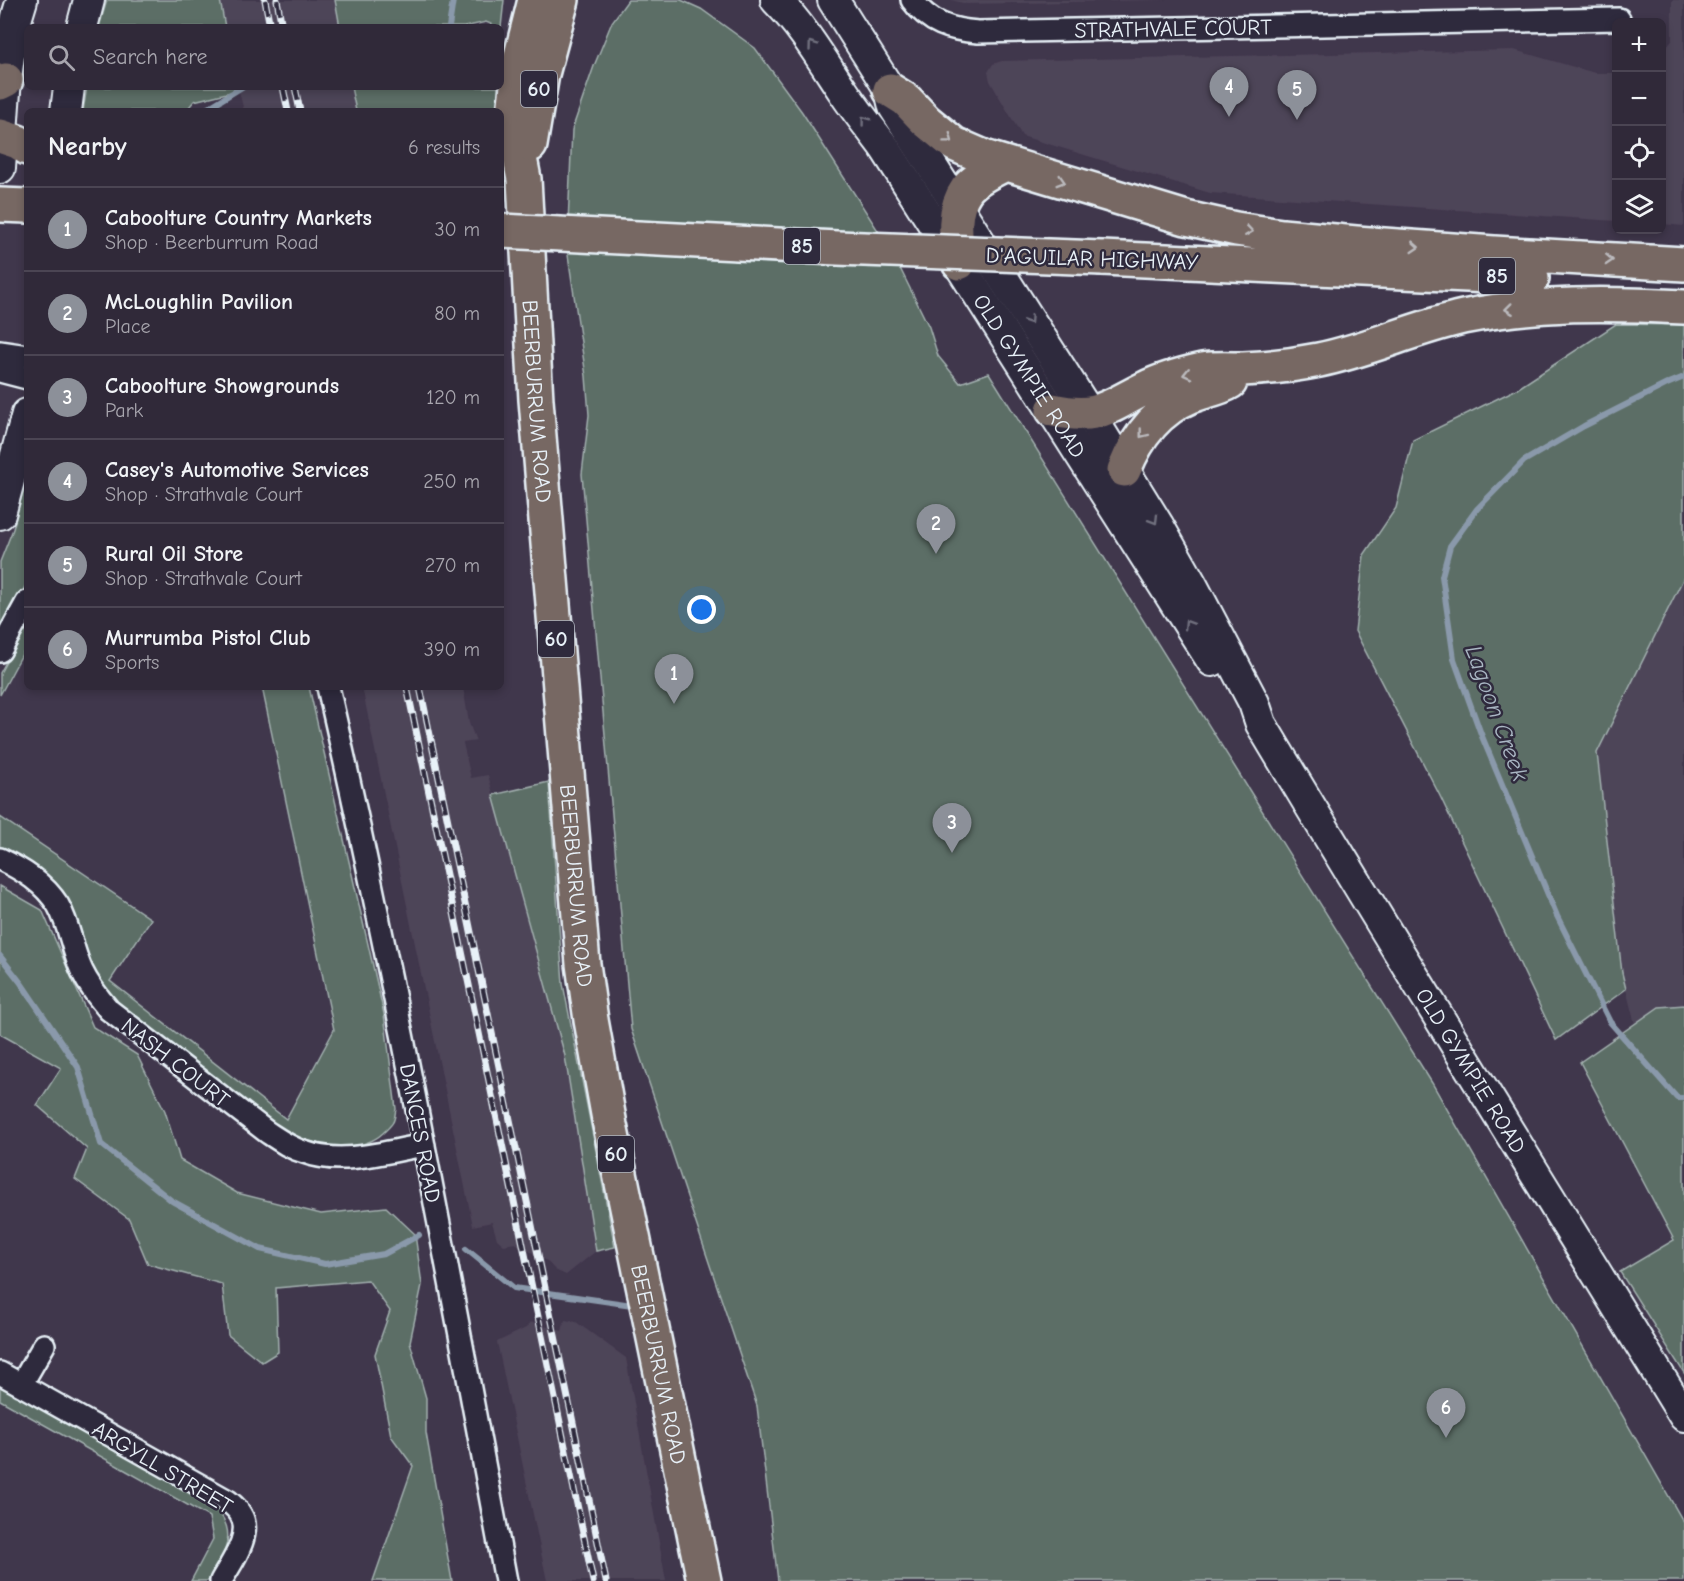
<!DOCTYPE html>
<html lang="en">
<head>
<meta charset="utf-8">
<style>
	:root { --surface:#302939; --page:#3c3544; --text:#f1f3f6; --muted:#a8a6ae; --line:#4b4553; --accent:#8c9099 }
	body { margin:0; font-family:"Comic Neue",sans-serif; background:var(--page); color:var(--text) }
	.controls { position:absolute; right:18px; top:18px; display:grid; overflow:hidden; border-radius:9px; box-shadow:0 3px 9px #0003 }
	.controls button { width:54px; height:54px; display:grid; place-items:center; padding:0; border:0; border-bottom:2px solid var(--line); background:var(--surface); color:var(--text); font:30px sans-serif }
	.you { position:absolute; left:702px; top:610px; width:21px; height:21px; margin:-15px; border:4px solid #fff; border-radius:50%; background:#1a73e8; box-shadow:0 0 0 9px #1a73e833 }
	.badge { display:grid; place-items:center; width:39px; height:39px; border-radius:50%; background:var(--accent); color:#fff; font-size:20px; font-weight:700 }
	.pin { position:absolute; translate:-50% -50px; filter:drop-shadow(0 2px 3px #0008) }
	.pin::after { content:''; position:absolute; top:32px; width:21px; height:18px; background:inherit; clip-path:polygon(0 0,100% 0,50% 100%) }
	.list { margin:0; padding:0; list-style:none }
	h2 { display:flex; justify-content:space-between; align-items:center; height:78px; margin:0; padding:0 24px; font-size:26px }
	h2 small { font-size:20px; font-weight:400; color:var(--muted) }
	.list li { display:grid; grid-template-columns:39px 1fr auto; gap:18px; align-items:center; box-sizing:border-box; height:84px; padding:0 24px; border-top:2px solid var(--line) }
	.list b { display:block; font-size:22px; white-space:nowrap }
	.list p { margin:0; font-size:20px; white-space:nowrap; color:var(--muted) }
	.list em { font-size:20px; font-style:normal; color:var(--muted) }
	.icon { flex:none; width:33px; height:33px; fill:none; stroke:currentColor; stroke-width:2; stroke-linecap:round; stroke-linejoin:round }
	.map { position:relative; flex:none; width:1684px; height:1581px; overflow:hidden }
	.search { position:absolute; background:var(--surface); box-shadow:0 3px 9px #0003; left:24px; top:24px; width:480px; height:66px; display:flex; align-items:center; gap:15px; box-sizing:border-box; padding:0 21px; border-radius:9px; color:var(--muted); font-size:22px }
	.panel { position:absolute; background:var(--surface); box-shadow:0 3px 9px #0003; left:24px; top:108px; width:480px; height:582px; border-radius:9px }
	.map>svg:first-child { display:block }
</style>
</head>
<body>
<div class="map">
<svg width="1684" height="1581" viewBox="0 0 1684 1581">
	<rect width="100%" height="100%" fill="#40374c"/>
	<filter id="ink" filterUnits="userSpaceOnUse"><feTurbulence type="fractalNoise" baseFrequency=".0167" numOctaves="2"/><feDisplacementMap in="SourceGraphic" scale="12" xChannelSelector="R" yChannelSelector="G"/><feConvolveMatrix kernelMatrix="1 2 1 2 8 2 1 2 1" color-interpolation-filters="sRGB"/></filter>
	<g filter="url(#ink)">
		<!-- built -->
		<path fill="#4e4459" d="M 220,0 L 335,0 L 340,27 L 225,27 Z
			M 951,0 L 1167,0 L 967,4 Z
			M 1672,0 L 1684,0 L 1684,226 L 1662,224 L 1662,52 L 1672,41 Z
			M 1514,50 L 1595,73 L 1616,73 L 1616,221 L 1210,193 L 1022,136 L 990,81 L 988,72 L 993,64 L 1002,61 Z
			M 238,87 L 351,87 L 356,111 L 244,111 Z
			M 1684,577 L 1684,1213 L 1622,974 L 1597,753 Z
			M 362,687 L 463,687 L 469,723 L 476,741 L 463,743 L 471,778 L 488,775 L 565,1056 L 596,1251 L 566,1275 L 555,1270 L 547,1261 L 515,1243 L 504,1245 L 497,1239 L 492,1222 L 473,1226 Z
			M 565,1320 L 576,1322 L 626,1358 L 666,1581 L 547,1581 L 497,1342 L 526,1328 L 530,1322 L 562,1331 Z"/>
		<!-- green -->
		<path fill="#5c6e66" stroke="#a2b0af" stroke-width="1.5" d="M 107,0 L 220,0 L 225,27 L 99,27 Z
			M 335,0 L 504,0 L 501,27 L 492,27 L 491,24 L 486,22 L 464,27 L 340,27 Z
			M 628,0 L 681,0 L 701,9 L 755,48 L 802,112 L 893,254 L 929,327 L 938,356 L 960,383 L 989,373 L 1432,1083 L 1684,1523 L 1684,1581 L 778,1581 L 757,1406 L 631,1029 L 582,474 L 589,415 L 586,376 L 567,248 L 572,130 L 594,66 L 612,22 Z
			M 87,87 L 238,87 L 239,90 L 194,101 L 186,111 L 83,111 Z
			M 351,87 L 498,87 L 498,111 L 356,111 Z
			M 1616,324 L 1684,325 L 1684,577 L 1597,753 L 1622,973 L 1626,989 L 1556,1040 L 1440,796 L 1355,631 L 1364,555 L 1396,508 L 1413,440 L 1517,389 Z
			M 27,477 L 27,583 L 0,631 L 0,562 L 13,529 Z
			M 27,624 L 27,645 L 0,695 L 0,673 Z
			M 262,687 L 309,687 L 384,1014 L 396,1109 C 395,1113 395,1119 393,1122 C 391,1126 386,1130 383,1133 C 356,1158 304,1142 275,1129 L 132,1017 L 105,993 L 89,966 L 76,922 L 0,852 L 0,817 L 151,919 L 110,981 L 286,1119 L 334,1030 Z
			M 549,782 L 563,984 L 615,1247 L 596,1251 L 565,1056 L 493,795 Z
			M 0,886 L 42,910 L 93,1027 L 137,1055 L 165,1111 L 180,1160 L 237,1193 L 321,1214 L 386,1207 L 415,1234 L 422,1285 L 410,1342 L 426,1398 L 426,1433 L 452,1581 L 373,1581 L 413,1466 L 391,1436 L 375,1354 L 390,1311 L 368,1280 L 276,1288 L 278,1352 L 262,1362 L 228,1335 L 222,1284 L 148,1264 L 129,1219 L 75,1179 L 87,1149 L 37,1105 L 61,1068 L 0,1034 Z
			M 1684,1005 L 1684,1373 L 1620,1272 L 1674,1240 L 1580,1062 L 1659,1007 Z
			M 0,1386 L 214,1506 C 240,1534 224,1553 208,1581 L 191,1581 L 213,1539 L 209,1517 L 0,1400 Z"/>
		<g fill="none" stroke-linecap="round" stroke-linejoin="round">
			<!-- stream -->
			<path stroke="#8a99ab" stroke-width="6" d="M 449,27 L 453,0
				M 203,111 L 242,87
				M 1684,377 L 1667,384 L 1584,426 L 1524,461 L 1477,509 L 1450,546 L 1442,576 L 1454,659 L 1481,734 L 1557,916 L 1610,1022 L 1677,1098 L 1684,1098
				M 0,956 L 21,983 L 78,1067 L 101,1144 L 172,1201 L 260,1249 L 325,1264 L 384,1254 L 419,1235
				M 466,1249 L 514,1288 L 632,1305"/>
			<defs>
				<path id="minor" d="M 912,0 C 929,23 950,30 978,32 L 1619,19
					M 0,352 L 27,356
					M 0,371 L 27,378
					M 0,651 L 27,602
					M 328,687 C 396,983 450,1282 506,1581
					M 0,859 C 23,870 44,883 58,905 C 70,926 72,950 82,971 C 89,986 98,997 109,1010 L 267,1132 C 279,1140 290,1148 304,1152 C 341,1166 386,1152 424,1145
					M 0,1373 L 228,1501 C 233,1505 238,1509 241,1515 C 253,1535 230,1564 221,1581
					M 21,1385 L 44,1345"/>
				<g id="secondary">
					<path id="s1" d="M 776,0 C 803,27 822,60 843,91 C 856,111 871,129 885,148 L 1212,661"/>
					<path id="s2" d="M 833,0 L 890,90 L 894,107 L 1089,413 L 1158,525 L 1192,585 L 1254,703 L 1261,724 C 1399,956 1543,1185 1684,1416"/>
					<path d="M 82,27 L 89,0"/>
					<path d="M 66,111 L 69,87"/>
					<path d="M 0,168 C 4,111 4,54 22,0"/>
					<path d="M 0,514 L 27,414"/>
				</g>
				<g id="primary">
					<path id="s3" d="M 535,0 L 520,60 L 513,122 L 524,179 L 536,400 L 583,964 L 591,1020 L 610,1125 L 704,1581"/>
					<path d="M 530,145 L 542,74 L 562,0"/>
				</g>
				<path id="trunk" d="M 0,83 L 6,80
					M 890,90 L 906,100 L 926,121 L 954,144 L 984,157 L 1186,218 L 1236,229 L 1282,236 L 1356,243 L 1494,253 L 1684,264
					M 0,136 L 18,142 L 27,148
					M 0,205 L 27,206
					M 1102,258 L 1532,278
					M 959,263 C 956,239 951,211 966,190 C 975,178 992,171 1005,164
					M 1053,410 C 1099,420 1107,407 1146,388 C 1163,379 1184,374 1202,370 C 1215,368 1230,369 1243,369 C 1269,368 1294,365 1319,360 C 1368,350 1414,328 1463,317 C 1536,302 1609,303 1684,307
					M 1124,470 C 1137,437 1157,410 1191,396 C 1203,391 1219,389 1230,382"/>
			</defs>
			<!-- minor casing -->
			<use href="#minor" stroke="#e8f1f8" stroke-width="26"/>
			<!-- secondary casing -->
			<use href="#secondary" stroke="#e8f1f8" stroke-width="34"/>
			<!-- primary casing -->
			<use href="#primary" stroke="#e8f1f8" stroke-width="38"/>
			<!-- trunk casing -->
			<use href="#trunk" stroke="#e8f1f8" stroke-width="38"/>
			<!-- minor -->
			<use href="#minor" stroke="#2f2a3d" stroke-width="21"/>
			<!-- secondary -->
			<use href="#secondary" stroke="#2f2a3d" stroke-width="30"/>
			<!-- primary -->
			<use href="#primary" stroke="#776864" stroke-width="33"/>
			<!-- trunk -->
			<use href="#trunk" stroke="#776864" stroke-width="33"/>
			<defs>
				<path id="rail" d="M 265,0 L 270,27
					M 277,0 L 282,27
					M 283,87 L 288,111
					M 295,87 L 300,111
					M 407,687 L 593,1581
					M 420,687 L 606,1581"/>
			</defs>
			<!-- rail casing -->
			<use href="#rail" stroke="#e8f1f8" stroke-width="7"/>
			<!-- rail -->
			<use href="#rail" stroke="#2f2a3d" stroke-width="4.5" stroke-dasharray="14" stroke-linecap="butt"/>
			<defs>
				<path id="trunk-bridge" d="M 501,231 L 837,248 L 1102,258"/>
			</defs>
			<!-- trunk-bridge casing -->
			<use href="#trunk-bridge" stroke="#e8f1f8" stroke-width="38" stroke-linecap="butt"/>
			<!-- trunk-bridge -->
			<use href="#trunk-bridge" stroke="#776864" stroke-width="33"/>
		</g>
		<!-- one-way arrows -->
		<defs><path id="oneway-chevron" d="M-2-3.5L2.5 0L-2 3.5" fill="none" stroke-width="1.6" stroke-linecap="round" stroke-linejoin="round" transform="scale(1.5)"/></defs>
		<g stroke="#70707e">
			<use href="#oneway-chevron" transform="translate(812 45) rotate(-126)"/>
			<use href="#oneway-chevron" transform="translate(865 120) rotate(-127)"/>
			<use href="#oneway-chevron" transform="translate(1029 320) rotate(57)"/>
			<use href="#oneway-chevron" transform="translate(1154 520) rotate(59)"/>
			<use href="#oneway-chevron" transform="translate(1188 624) rotate(-122)"/>
		</g>
		<g stroke="#bbbabd">
			<use href="#oneway-chevron" transform="translate(949 139) rotate(37)"/>
			<use href="#oneway-chevron" transform="translate(1061 181) rotate(17)"/>
			<use href="#oneway-chevron" transform="translate(1249 231) rotate(8)"/>
			<use href="#oneway-chevron" transform="translate(1415 247) rotate(4)"/>
			<use href="#oneway-chevron" transform="translate(1609 260) rotate(3)"/>
			<use href="#oneway-chevron" transform="translate(1509 309) rotate(173)"/>
			<use href="#oneway-chevron" transform="translate(1187 374) rotate(167)"/>
			<use href="#oneway-chevron" transform="translate(1143 434) rotate(128)"/>
		</g>
	</g>
	<g text-anchor="middle" stroke-width="5" stroke-linejoin="round" paint-order="stroke">
		<!-- shield labels -->
		<g fill="#2f2a3d" stroke="#b0b5c0" stroke-width="1.5">
			<rect x="521" y="71" width="36" height="36" rx="4.5"/>
			<rect x="784" y="228" width="36" height="36" rx="4.5"/>
			<rect x="1479" y="258" width="36" height="36" rx="4.5"/>
			<rect x="538" y="621" width="36" height="36" rx="4.5"/>
			<rect x="598" y="1136" width="36" height="36" rx="4.5"/>
		</g>
		<g font-size="21" font-weight="bold" fill="#e8f1f8">
			<text x="539" y="96">60</text>
			<text x="802" y="253">85</text>
			<text x="1497" y="283">85</text>
			<text x="556" y="646">60</text>
			<text x="616" y="1161">60</text>
		</g>
		<!-- street labels -->
		<g font-size="22" fill="#e8f1f8" stroke="#2f2a3d">
			<text transform="translate(1173 28) rotate(-1)" y="8">STRATHVALE COURT</text>
			<text transform="translate(1092 258) rotate(2)" y="8">D'AGUILAR HIGHWAY</text>
			<text dy="8" stroke="none"><textPath href="#s1" startOffset="454">OLD GYMPIE ROAD</textPath></text>
			<text dy="8" stroke="none"><textPath href="#s3" startOffset="405">BEERBURRUM ROAD</textPath></text>
			<text dy="8" stroke="none"><textPath href="#s3" startOffset="891">BEERBURRUM ROAD</textPath></text>
			<text transform="translate(176 1062) rotate(38)" y="8">NASH COURT</text>
			<text dy="8" stroke="none"><textPath href="#s2" startOffset="1248">OLD GYMPIE ROAD</textPath></text>
			<text transform="translate(421 1133) rotate(79)" y="8">DANCES ROAD</text>
			<text dy="8" stroke="none"><textPath href="#s3" startOffset="1377">BEERBURRUM ROAD</textPath></text>
			<text transform="translate(163 1467) rotate(31)" y="8">ARGYLL STREET</text>
		</g>
		<!-- water labels -->
		<g font-size="24" font-style="italic" fill="#aab7c4" stroke="#2f2a3d">
			<text transform="translate(1497 713) rotate(70)" y="8">Lagoon Creek</text>
		</g>
	</g>
</svg>
<div class="controls">
<button>+</button>
<button>−</button>
<button><svg class="icon" aria-label="locate" viewBox="0 0 24 24"><circle cx="12" cy="12" r="6"/><path d="M12 2v4M12 18v4M2 12h4M18 12h4"/></svg></button>
<button><svg class="icon" aria-label="layers" viewBox="0 0 24 24"><path d="M12 4l9 5-9 5-9-5zM3 14l9 5 9-5"/></svg></button>
</div>
<div class="you"></div>
<div class="pin badge" style="left:674px;top:704px">1</div>
<div class="pin badge" style="left:936px;top:554px">2</div>
<div class="pin badge" style="left:952px;top:853px">3</div>
<div class="pin badge" style="left:1229px;top:117px">4</div>
<div class="pin badge" style="left:1297px;top:120px">5</div>
<div class="pin badge" style="left:1446px;top:1438px">6</div>
<div class="search"><svg class="icon" aria-label="search" viewBox="0 0 24 24"><circle cx="10" cy="10" r="6"/><path d="M15 15l6 6"/></svg>Search here</div>
<section class="panel">
<h2>Nearby<small>6 results</small></h2>
<ul class="list">
<li><span class="badge">1</span><div><b>Caboolture Country Markets</b><p>Shop · Beerburrum Road</p></div><em>30 m</em></li>
<li><span class="badge">2</span><div><b>McLoughlin Pavilion</b><p>Place</p></div><em>80 m</em></li>
<li><span class="badge">3</span><div><b>Caboolture Showgrounds</b><p>Park</p></div><em>120 m</em></li>
<li><span class="badge">4</span><div><b>Casey's Automotive Services</b><p>Shop · Strathvale Court</p></div><em>250 m</em></li>
<li><span class="badge">5</span><div><b>Rural Oil Store</b><p>Shop · Strathvale Court</p></div><em>270 m</em></li>
<li><span class="badge">6</span><div><b>Murrumba Pistol Club</b><p>Sports</p></div><em>390 m</em></li>
</ul>
</section>
</div>
</body>
</html>
